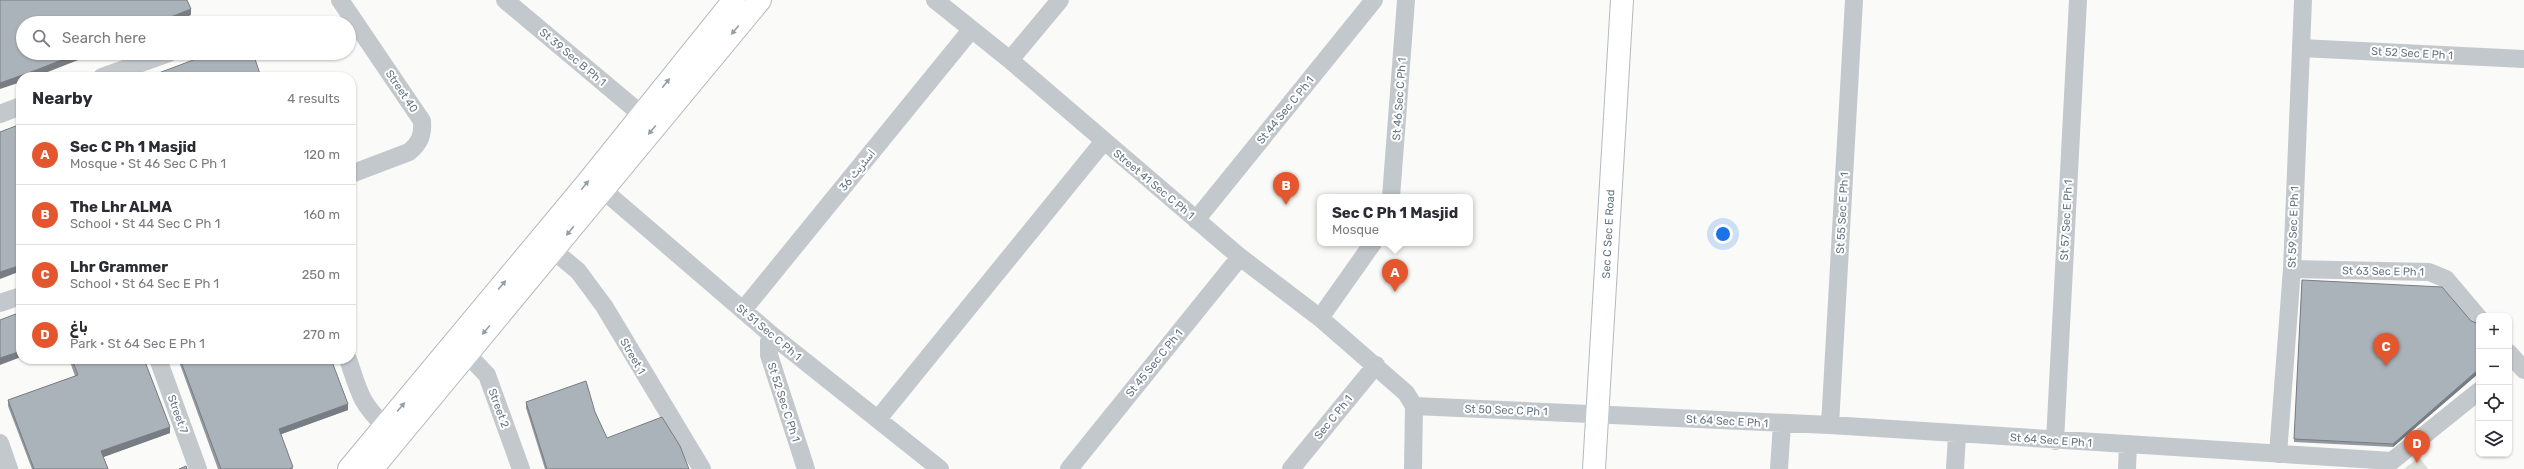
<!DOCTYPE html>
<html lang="en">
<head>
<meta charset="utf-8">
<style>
	:root { --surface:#fff; --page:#f2f2f3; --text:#2b2b33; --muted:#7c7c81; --line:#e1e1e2; --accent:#e4572e }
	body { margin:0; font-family:Rubik,Vazirmatn,sans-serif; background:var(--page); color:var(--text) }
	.controls { position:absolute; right:12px; bottom:12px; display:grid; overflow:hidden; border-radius:8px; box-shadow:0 1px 3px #0004 }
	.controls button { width:36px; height:36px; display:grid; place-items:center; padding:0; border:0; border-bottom:1px solid var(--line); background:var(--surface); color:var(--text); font:20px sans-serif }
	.you { position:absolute; left:1723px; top:234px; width:14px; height:14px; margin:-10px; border:3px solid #fff; border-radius:50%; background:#1a73e8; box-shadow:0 0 0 6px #1a73e833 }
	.badge { display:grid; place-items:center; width:26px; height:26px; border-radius:50%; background:var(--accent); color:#fff; font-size:13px; font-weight:700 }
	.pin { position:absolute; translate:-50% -33px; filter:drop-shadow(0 1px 2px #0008) }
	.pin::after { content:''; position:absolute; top:21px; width:14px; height:12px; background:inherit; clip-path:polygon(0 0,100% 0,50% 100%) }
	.popup { position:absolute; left:1317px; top:194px; width:156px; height:52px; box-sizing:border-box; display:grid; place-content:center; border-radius:8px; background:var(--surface); filter:drop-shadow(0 1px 3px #0005); font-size:13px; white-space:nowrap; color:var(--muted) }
	.popup b { font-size:15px; color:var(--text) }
	.popup::after { content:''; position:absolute; left:50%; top:100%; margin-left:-8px; border:8px solid transparent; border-top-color:var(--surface) }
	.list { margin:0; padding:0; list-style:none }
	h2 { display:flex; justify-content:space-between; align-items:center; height:52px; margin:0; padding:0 16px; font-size:17px }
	h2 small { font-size:13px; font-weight:400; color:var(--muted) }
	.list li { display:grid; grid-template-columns:26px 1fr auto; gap:12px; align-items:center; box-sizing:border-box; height:60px; padding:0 16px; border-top:1px solid var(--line) }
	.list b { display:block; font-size:15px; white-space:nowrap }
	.list p { margin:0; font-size:13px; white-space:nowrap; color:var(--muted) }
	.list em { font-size:13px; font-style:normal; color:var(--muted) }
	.icon { flex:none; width:22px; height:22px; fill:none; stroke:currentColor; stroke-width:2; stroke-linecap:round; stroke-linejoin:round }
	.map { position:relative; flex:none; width:2524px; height:469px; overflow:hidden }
	.search { position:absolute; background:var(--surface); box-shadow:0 1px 3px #0004; left:16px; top:16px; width:340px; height:44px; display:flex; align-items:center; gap:10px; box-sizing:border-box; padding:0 14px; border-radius:22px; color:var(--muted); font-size:15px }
	.panel { position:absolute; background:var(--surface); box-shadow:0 1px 3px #0004; left:16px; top:72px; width:340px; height:292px; border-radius:16px }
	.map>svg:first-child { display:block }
</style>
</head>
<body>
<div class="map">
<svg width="2524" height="469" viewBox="0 0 2524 469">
	<rect width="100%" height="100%" fill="#fafaf8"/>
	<!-- green -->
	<path fill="#dadfd7" d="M 2419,457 L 2428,469 L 2404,469 Z"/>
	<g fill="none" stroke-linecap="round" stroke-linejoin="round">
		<defs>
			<path id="secondary" d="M 349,469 L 587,183 L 734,0
				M 372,469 L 760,0
				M 1594,469 L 1622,0"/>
		</defs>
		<!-- secondary casing -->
		<use href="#secondary" stroke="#b3babf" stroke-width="24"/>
		<!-- street -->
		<path stroke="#c3c8cc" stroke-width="18" d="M 340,0 L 422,121 C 423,135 420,143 409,152 L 351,174
			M 505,0 L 641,114
			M 935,0 L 1010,60 L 1240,257 L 1320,318 L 1406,393 L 1414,406 L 1413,469
			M 2301,48 L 2524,59
			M 1010,60 L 1060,0
			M 102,77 L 169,53
			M 0,114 L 21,106
			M 603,190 L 773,336 L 940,469
			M 1391,197 L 1406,0
			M 1196,220 L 1374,0
			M 554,251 L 578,271 L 604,306 L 702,469
			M 2292,269 L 2429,272 L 2446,279 L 2479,318
			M 0,303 L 21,296
			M 743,310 L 971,30
			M 1320,318 L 1373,243
			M 773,336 L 769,341 L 769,355 L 806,469
			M 2509,353 L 2524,370
			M 467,354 L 487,375 L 521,469
			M 158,359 L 198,469
			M 348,359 C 359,391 360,403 385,426
			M 1414,406 L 1830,425 L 2392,461 L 2479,391
			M 878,419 L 1104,141
			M 1830,425 L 1854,0
			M 2055,441 L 2078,0
			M 0,443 L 9,469
			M 2278,454 L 2292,269 L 2303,0
			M 1069,469 L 1240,257
			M 1291,469 L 1376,365
			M 1779,469 L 1782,424
			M 1955,469 L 1957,435
			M 2127,469 L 2128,445"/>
		<!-- secondary -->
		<use href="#secondary" stroke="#fff" stroke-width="22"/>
	</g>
	<!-- wall -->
	<path fill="#929a9f" d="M 2302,280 L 2471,321 L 2479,324 L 2479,373 L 2393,447 L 2294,442 Z
		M 69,359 L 144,359 L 170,433 L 103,457 L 108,469 L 32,469 L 8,406 L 8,400 L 75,376 Z
		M 178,359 L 331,359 L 348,410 L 281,434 L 293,469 L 218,469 Z
		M 526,402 L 595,412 L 607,438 L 689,469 L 545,469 L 526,408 Z"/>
	<!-- shaded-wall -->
	<path fill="#777d82" d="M 191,9 L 191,15 L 172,23 L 155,23 Z
		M 79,53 L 96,53 L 35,77 L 21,77 L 21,82 L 0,89 L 0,83 Z
		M 21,265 L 21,271 L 0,279 L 0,272 Z
		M 21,351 L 21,357 L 0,365 L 0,358 Z
		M 2479,369 L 2479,373 L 2393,447 L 2393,444 Z
		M 348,404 L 348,410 L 279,435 L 279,429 Z
		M 170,427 L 170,433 L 101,458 L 101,451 Z"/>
	<!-- building -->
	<path fill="#aab3b9" stroke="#777d82" d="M 0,0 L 187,0 L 191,9 L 155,23 L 23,23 L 23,53 L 79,53 L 39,69 L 0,83 Z
		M 212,53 L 253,53 L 261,77 L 148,77 Z
		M 21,124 L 21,265 L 0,272 L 0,132 Z
		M 2302,280 L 2442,287 L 2471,321 L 2479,324 L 2479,369 L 2393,444 L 2294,439 Z
		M 21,312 L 21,351 L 0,358 L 0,320 Z
		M 72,359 L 144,359 L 170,427 L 101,451 L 108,469 L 34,469 L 8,400 L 78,375 Z
		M 180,359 L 331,359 L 348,404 L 279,429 L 293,467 L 289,469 L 221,469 Z
		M 586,381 L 595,412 L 607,438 L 662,417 L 680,446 L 689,469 L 547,469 L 526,402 Z
		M 186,466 L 187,469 L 179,469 Z"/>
	<!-- one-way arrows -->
	<defs><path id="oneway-solid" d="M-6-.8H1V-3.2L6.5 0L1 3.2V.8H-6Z"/></defs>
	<g fill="#939fa8">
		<use href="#oneway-solid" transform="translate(735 30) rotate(130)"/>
		<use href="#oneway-solid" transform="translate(666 83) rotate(-51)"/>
		<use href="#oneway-solid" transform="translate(652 130) rotate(130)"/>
		<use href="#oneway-solid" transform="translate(585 185) rotate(-51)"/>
		<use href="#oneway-solid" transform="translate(570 231) rotate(129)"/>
		<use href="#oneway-solid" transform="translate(502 285) rotate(-50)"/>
		<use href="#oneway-solid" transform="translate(486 330) rotate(130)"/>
		<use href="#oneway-solid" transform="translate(401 407) rotate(-50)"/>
	</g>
	<g text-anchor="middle" stroke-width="4" stroke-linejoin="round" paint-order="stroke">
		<!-- street labels -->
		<g font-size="11" fill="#657683" stroke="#fff">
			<text transform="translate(2412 53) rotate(3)" y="4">St 52 Sec E Ph 1</text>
			<text transform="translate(573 57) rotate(40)" y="4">St 39 Sec B Ph 1</text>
			<text transform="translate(402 91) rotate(56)" y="4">Street 40</text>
			<text transform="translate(1399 99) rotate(-86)" y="4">St 46 Sec C Ph 1</text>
			<text transform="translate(1285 110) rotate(-51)" y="4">St 44 Sec C Ph 1</text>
			<text transform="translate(857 170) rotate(-51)" y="4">اسٹریٹ 36</text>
			<text transform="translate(1154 184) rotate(40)" y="4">Street 41 Sec C Ph 1</text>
			<text transform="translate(1842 213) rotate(-87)" y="4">St 55 Sec E Ph 1</text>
			<text transform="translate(2066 220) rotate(-87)" y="4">St 57 Sec E Ph 1</text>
			<text transform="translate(2293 227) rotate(-88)" y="4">St 59 Sec E Ph 1</text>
			<text transform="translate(1608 234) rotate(-87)" y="4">Sec C Sec E Road</text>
			<text transform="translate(2383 271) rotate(1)" y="4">St 63 Sec E Ph 1</text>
			<text transform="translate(769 332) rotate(40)" y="4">St 51 Sec C Ph 1</text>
			<text transform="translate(633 356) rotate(60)" y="4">Street 1</text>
			<text transform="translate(1154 363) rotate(-51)" y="4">St 45 Sec C Ph 1</text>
			<text transform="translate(784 402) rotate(72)" y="4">St 52 Sec C Ph 1</text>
			<text transform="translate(499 408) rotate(70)" y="4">Street 2</text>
			<text transform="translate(1506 410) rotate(2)" y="4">St 50 Sec C Ph 1</text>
			<text transform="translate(178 414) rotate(70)" y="4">Street 7</text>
			<text transform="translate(1333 417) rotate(-51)" y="4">Sec C Ph 1</text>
			<text transform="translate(1727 421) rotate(3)" y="4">St 64 Sec E Ph 1</text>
			<text transform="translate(2051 440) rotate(4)" y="4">St 64 Sec E Ph 1</text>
		</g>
	</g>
</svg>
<div class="controls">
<button>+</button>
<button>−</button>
<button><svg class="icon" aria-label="locate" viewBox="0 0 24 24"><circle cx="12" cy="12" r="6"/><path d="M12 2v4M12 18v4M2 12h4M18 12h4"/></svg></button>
<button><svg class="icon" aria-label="layers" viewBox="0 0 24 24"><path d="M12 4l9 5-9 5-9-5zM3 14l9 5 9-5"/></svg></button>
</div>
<div class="you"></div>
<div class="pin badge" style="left:1395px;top:292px">A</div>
<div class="popup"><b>Sec C Ph 1 Masjid</b>Mosque</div>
<div class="pin badge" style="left:1286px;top:205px">B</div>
<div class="pin badge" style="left:2386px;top:366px">C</div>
<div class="pin badge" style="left:2417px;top:463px">D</div>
<div class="search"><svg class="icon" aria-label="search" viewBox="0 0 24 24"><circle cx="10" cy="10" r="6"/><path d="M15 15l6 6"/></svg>Search here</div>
<section class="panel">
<h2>Nearby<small>4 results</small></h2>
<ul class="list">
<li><span class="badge">A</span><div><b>Sec C Ph 1 Masjid</b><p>Mosque · St 46 Sec C Ph 1</p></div><em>120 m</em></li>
<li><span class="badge">B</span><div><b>The Lhr ALMA</b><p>School · St 44 Sec C Ph 1</p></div><em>160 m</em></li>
<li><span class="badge">C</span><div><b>Lhr Grammer</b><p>School · St 64 Sec E Ph 1</p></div><em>250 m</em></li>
<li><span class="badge">D</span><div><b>باغ</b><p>Park · St 64 Sec E Ph 1</p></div><em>270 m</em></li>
</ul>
</section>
</div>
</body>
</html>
